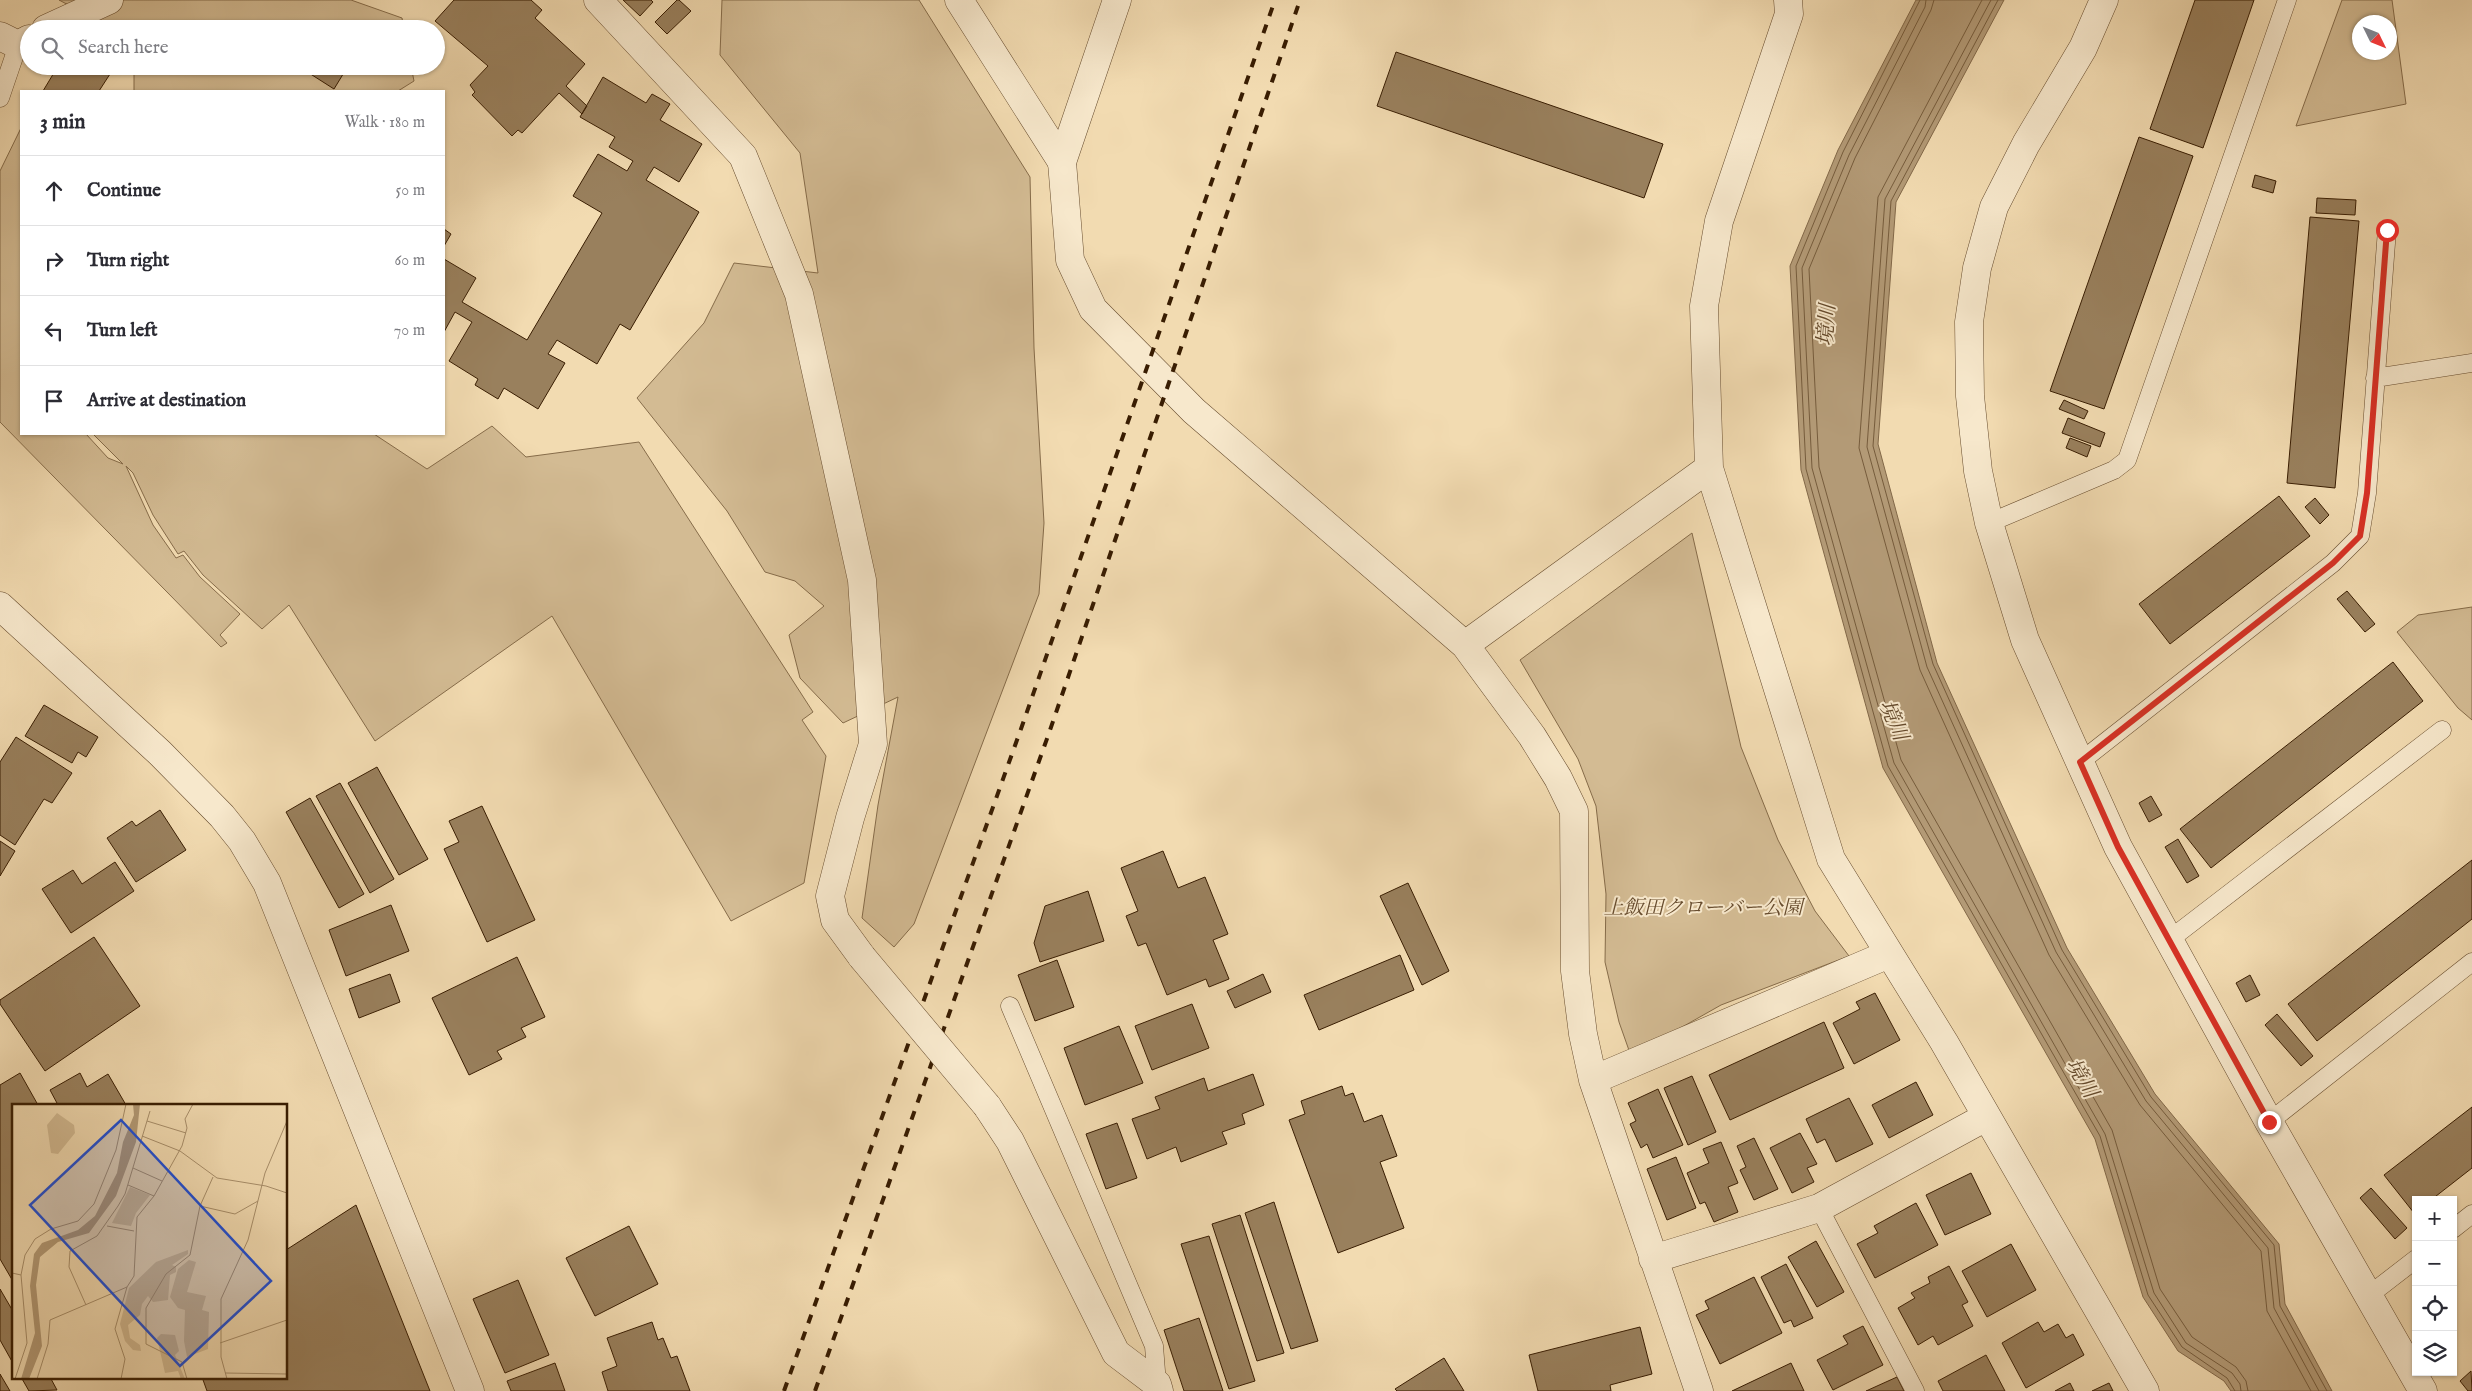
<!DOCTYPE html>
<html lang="en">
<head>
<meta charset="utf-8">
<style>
	:root { --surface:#fff; --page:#f7f7f7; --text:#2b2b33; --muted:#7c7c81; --line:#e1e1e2 }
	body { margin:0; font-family:"IM FELL English","Noto Serif JP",serif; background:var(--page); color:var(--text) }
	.controls { position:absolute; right:15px; bottom:15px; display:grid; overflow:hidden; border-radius:0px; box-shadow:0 1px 4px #0004 }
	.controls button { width:45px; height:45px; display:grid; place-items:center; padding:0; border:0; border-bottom:1px solid var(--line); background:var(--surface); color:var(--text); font:25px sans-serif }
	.compass { position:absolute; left:2352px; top:15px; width:45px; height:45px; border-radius:50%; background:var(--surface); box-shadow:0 1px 4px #0004; rotate:133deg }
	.stop { position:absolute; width:15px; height:15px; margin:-11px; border:4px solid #d93025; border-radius:50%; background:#fff }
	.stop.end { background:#d93025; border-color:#fff; box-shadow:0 1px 5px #0008 }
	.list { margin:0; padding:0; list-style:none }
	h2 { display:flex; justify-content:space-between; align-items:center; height:65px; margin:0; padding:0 20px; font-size:21px }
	h2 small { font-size:16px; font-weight:400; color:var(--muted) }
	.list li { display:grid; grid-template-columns:32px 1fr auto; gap:15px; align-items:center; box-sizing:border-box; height:70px; padding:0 20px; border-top:1px solid var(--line) }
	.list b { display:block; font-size:19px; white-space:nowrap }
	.list em { font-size:16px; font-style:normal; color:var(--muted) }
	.icon { flex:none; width:28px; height:28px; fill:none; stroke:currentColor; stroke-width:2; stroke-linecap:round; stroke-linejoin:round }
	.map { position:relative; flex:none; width:2472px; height:1391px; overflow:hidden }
	.search { position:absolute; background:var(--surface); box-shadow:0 1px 4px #0004; left:20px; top:20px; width:425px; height:55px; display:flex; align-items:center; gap:12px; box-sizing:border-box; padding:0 18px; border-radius:28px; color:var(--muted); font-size:19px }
	.panel { position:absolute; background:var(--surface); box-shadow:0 1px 4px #0004; left:20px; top:90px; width:425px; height:345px; border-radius:0px }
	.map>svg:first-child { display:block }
</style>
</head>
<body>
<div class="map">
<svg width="2472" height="1391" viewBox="0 0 2472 1391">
	<rect width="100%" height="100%" fill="#f2dbb1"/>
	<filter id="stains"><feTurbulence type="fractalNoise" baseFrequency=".004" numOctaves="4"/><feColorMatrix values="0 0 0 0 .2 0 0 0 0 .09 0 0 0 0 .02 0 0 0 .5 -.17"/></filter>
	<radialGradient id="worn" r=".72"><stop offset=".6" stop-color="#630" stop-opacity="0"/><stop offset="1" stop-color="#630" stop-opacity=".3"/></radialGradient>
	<!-- green -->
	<path fill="#d3bb93" stroke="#866c4a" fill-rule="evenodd" d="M 59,0 L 351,0 L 402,18 L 404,29 L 114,29 Z
		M 722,0 L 919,0 L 1030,177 L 1034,348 L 1044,523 L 1039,594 L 914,924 L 894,947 L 862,918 L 878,805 L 898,697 L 843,723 L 800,678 L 789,635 L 824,606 L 795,581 L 765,572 L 727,511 L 637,398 L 704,323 L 734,263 L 818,273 L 800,153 L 720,55 Z
		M 2342,0 L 2392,0 L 2406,104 L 2296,126 ZM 2390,22 L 2390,52 L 2360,52 L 2360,22 Z
		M 134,66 L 411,66 L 414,81 L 398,91 L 134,91 Z
		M 21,128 L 21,434 L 86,434 L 108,458 L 123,464 L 93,434 L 374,434 L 427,469 L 492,426 L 526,457 L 639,442 L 813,712 L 802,720 L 826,756 L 804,883 L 731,921 L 552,616 L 375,741 L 289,605 L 262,629 L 203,575 L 184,551 L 178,554 L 153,515 L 133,473 L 126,466 L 153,525 L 176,558 L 183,555 L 200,577 L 240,614 L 220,635 L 227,643 L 221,647 L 0,422 L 0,171 Z
		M 1692,533 L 1741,747 L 1778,840 L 1815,911 L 1849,956 L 1721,1005 L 1631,1056 L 1619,1022 L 1605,962 L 1606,894 L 1596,806 L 1578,759 L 1520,660 Z
		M 2472,607 L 2472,720 L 2458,708 L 2397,632 L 2418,615 Z"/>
	<!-- water -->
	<path fill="#b39a76" stroke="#826848" d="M 1916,0 L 2004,0 L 1896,202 L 1878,444 L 1937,663 L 2067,948 L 2155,1094 L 2279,1244 L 2285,1304 L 2332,1391 L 2231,1391 L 2224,1381 L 2178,1351 L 2143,1297 L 2095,1139 L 1883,768 L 1801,470 L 1790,266 L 1838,150 Z"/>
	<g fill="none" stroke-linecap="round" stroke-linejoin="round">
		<!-- shore -->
		<path stroke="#765c3c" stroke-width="1" d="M 1920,0 L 1843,152 L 1796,266 L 1806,469 L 1888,766 L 2100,1136 L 2148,1295 L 2182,1347 L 2227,1378 L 2235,1391
			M 1926,0 L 1925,7 L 1849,155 L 1802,268 L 1812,468 L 1894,763 L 2105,1134 L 2154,1293 L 2186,1343 L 2232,1373 L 2240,1384 L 2241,1391
			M 1934,0 L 1931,10 L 1855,158 L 1809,269 L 1819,467 L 1901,760 L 2112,1130 L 2160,1289 L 2192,1337 L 2236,1367 L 2246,1381 L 2248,1391
			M 1982,0 L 1878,197 L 1859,448 L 1920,670 L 2049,955 L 2140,1105 L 2261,1251 L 2267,1311 L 2311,1391
			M 1991,0 L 1885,199 L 1867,447 L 1927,667 L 2056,952 L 2146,1101 L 2268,1248 L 2274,1308 L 2319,1391
			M 1998,0 L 1891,201 L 1873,446 L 1933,664 L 2062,950 L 2151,1097 L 2274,1245 L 2280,1306 L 2327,1391"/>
	</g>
	<!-- building -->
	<path fill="#99805d" stroke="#391d02" d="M 454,0 L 531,0 L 542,10 L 535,18 L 585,64 L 566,86 L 587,106 L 582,114 L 559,93 L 522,133 L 518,130 L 512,136 L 472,95 L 475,92 L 470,85 L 488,66 L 435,21 Z
		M 623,0 L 651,0 L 653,2 L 640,16 Z
		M 677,0 L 679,0 L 691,11 L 667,34 L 655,22 Z
		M 2195,0 L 2254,0 L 2203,148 L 2150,129 Z
		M 1396,52 L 1663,144 L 1644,198 L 1377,106 Z
		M 58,66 L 98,66 L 110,74 L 99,91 L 43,91 Z
		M 298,66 L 348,66 L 334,89 Z
		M 603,77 L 646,103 L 652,94 L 670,104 L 660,120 L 702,144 L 679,182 L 654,167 L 646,180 L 699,212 L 630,330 L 620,324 L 597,364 L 557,340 L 548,354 L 565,363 L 538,409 L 504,388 L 498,399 L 475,385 L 478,379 L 449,361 L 472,322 L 455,312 L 444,332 L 444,259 L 476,278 L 462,302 L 527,340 L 602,213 L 573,196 L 598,154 L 627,171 L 633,161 L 609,147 L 615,137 L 580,117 Z
		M 2139,137 L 2193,156 L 2104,409 L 2050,391 Z
		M 2255,175 L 2276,181 L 2273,193 L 2252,187 Z
		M 2317,198 L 2356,200 L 2355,215 L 2316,213 Z
		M 2310,217 L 2359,221 L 2335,488 L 2287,483 Z
		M 444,229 L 451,234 L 444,246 Z
		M 2064,400 L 2088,411 L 2084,419 L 2059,409 Z
		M 2068,418 L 2105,433 L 2100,447 L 2062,433 Z
		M 2070,438 L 2091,446 L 2087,457 L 2066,448 Z
		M 2279,496 L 2310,536 L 2170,644 L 2139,604 Z
		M 2315,498 L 2329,515 L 2320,524 L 2305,507 Z
		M 2347,591 L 2375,624 L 2365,632 L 2337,599 Z
		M 2393,662 L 2423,701 L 2211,868 L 2180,829 Z
		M 44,705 L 98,737 L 86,757 L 78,752 L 72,763 L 25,736 Z
		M 16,737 L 72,773 L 52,803 L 44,799 L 15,845 L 0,835 L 0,762 Z
		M 377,767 L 428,859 L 399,875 L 348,783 Z
		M 340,783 L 394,879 L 370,893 L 316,796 Z
		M 2151,796 L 2162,815 L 2149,822 L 2139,803 Z
		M 310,798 L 364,894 L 339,908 L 286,812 Z
		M 482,806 L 535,920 L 487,942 L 444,849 L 459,842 L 449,821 Z
		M 160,810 L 186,850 L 136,882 L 107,838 L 132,821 L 136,826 Z
		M 2178,839 L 2199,876 L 2187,883 L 2165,847 Z
		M 0,841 L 15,851 L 0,876 Z
		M 1163,851 L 1178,888 L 1205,877 L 1228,934 L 1213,940 L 1229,979 L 1209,987 L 1206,979 L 1167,995 L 1146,943 L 1138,946 L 1126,916 L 1138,911 L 1121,868 Z
		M 2472,860 L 2472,919 L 2317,1041 L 2288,1004 Z
		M 115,862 L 134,891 L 71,933 L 42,889 L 73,870 L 82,884 Z
		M 1408,883 L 1449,971 L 1422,985 L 1380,896 Z
		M 1088,891 L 1104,941 L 1040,962 L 1034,943 L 1045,906 Z
		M 391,905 L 409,951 L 346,976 L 329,930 Z
		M 94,937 L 140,1006 L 45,1071 L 0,1004 L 0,1000 Z
		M 1400,955 L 1414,990 L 1319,1030 L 1304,995 Z
		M 517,957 L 545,1017 L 521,1028 L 526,1037 L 497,1051 L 502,1059 L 469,1075 L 432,998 Z
		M 1057,960 L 1074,1007 L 1035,1021 L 1018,975 Z
		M 390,974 L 400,1002 L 359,1018 L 349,989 Z
		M 1263,974 L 1271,992 L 1235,1008 L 1227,991 Z
		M 2250,975 L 2260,995 L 2246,1002 L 2236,983 Z
		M 1875,993 L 1900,1040 L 1854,1064 L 1833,1023 L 1860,1009 L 1856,1002 Z
		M 1192,1004 L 1209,1048 L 1152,1070 L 1135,1026 Z
		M 2277,1014 L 2313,1056 L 2301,1066 L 2265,1025 Z
		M 1824,1022 L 1844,1068 L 1730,1120 L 1709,1075 Z
		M 1119,1026 L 1143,1083 L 1085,1105 L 1064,1048 Z
		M 20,1073 L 38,1105 L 14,1105 L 14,1283 L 0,1259 L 0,1085 Z
		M 80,1073 L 87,1087 L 108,1074 L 126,1105 L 58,1105 L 50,1090 Z
		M 1253,1074 L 1264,1105 L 1242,1114 L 1245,1124 L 1222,1132 L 1227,1144 L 1181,1162 L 1176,1147 L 1147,1159 L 1132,1119 L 1160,1109 L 1155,1097 L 1204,1078 L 1208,1091 Z
		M 1692,1076 L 1716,1132 L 1688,1145 L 1664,1088 Z
		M 1916,1082 L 1933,1115 L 1889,1138 L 1872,1105 Z
		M 1342,1086 L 1345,1096 L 1353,1093 L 1364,1122 L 1382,1115 L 1397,1156 L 1380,1162 L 1404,1228 L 1338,1253 L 1289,1120 L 1305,1114 L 1301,1101 Z
		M 1658,1089 L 1683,1145 L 1653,1158 L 1647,1144 L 1641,1148 L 1630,1124 L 1636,1121 L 1628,1103 Z
		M 1849,1098 L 1873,1144 L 1836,1162 L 1825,1139 L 1817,1143 L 1806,1119 Z
		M 2472,1107 L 2472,1168 L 2431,1200 L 2416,1200 L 2416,1212 L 2414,1213 L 2384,1175 Z
		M 1117,1123 L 1137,1178 L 1106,1189 L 1086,1134 Z
		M 1800,1133 L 1817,1164 L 1807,1168 L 1814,1182 L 1792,1193 L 1770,1148 Z
		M 1754,1138 L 1778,1189 L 1754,1200 L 1740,1170 L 1746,1167 L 1737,1146 Z
		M 1721,1142 L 1738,1183 L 1728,1187 L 1738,1212 L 1714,1222 L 1705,1202 L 1700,1204 L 1687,1173 L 1709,1163 L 1703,1149 Z
		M 1676,1157 L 1696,1208 L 1667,1220 L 1647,1169 Z
		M 1971,1173 L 1991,1214 L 1945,1235 L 1926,1195 Z
		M 2371,1188 L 2407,1228 L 2395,1239 L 2360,1198 Z
		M 1274,1202 L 1318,1341 L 1291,1349 L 1245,1213 Z
		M 1916,1203 L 1938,1245 L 1875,1278 L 1857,1244 L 1878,1233 L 1874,1226 Z
		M 356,1205 L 430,1391 L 207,1391 L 202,1377 L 286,1377 L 286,1250 Z
		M 1240,1215 L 1284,1353 L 1257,1361 L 1212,1224 Z
		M 629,1226 L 658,1284 L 595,1316 L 566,1258 Z
		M 1209,1236 L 1255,1381 L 1229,1389 L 1181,1244 Z
		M 1816,1241 L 1844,1292 L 1817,1307 L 1788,1257 Z
		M 2011,1244 L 2036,1290 L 1987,1317 L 1962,1271 Z
		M 1786,1264 L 1813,1318 L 1794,1327 L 1791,1320 L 1784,1323 L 1761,1277 Z
		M 1949,1266 L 1968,1302 L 1962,1305 L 1973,1326 L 1938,1345 L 1933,1336 L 1918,1345 L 1898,1308 L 1915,1298 L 1911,1293 L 1930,1283 L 1928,1277 Z
		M 1754,1277 L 1782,1333 L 1720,1364 L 1696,1315 L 1709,1309 L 1705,1301 Z
		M 518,1280 L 549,1355 L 505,1373 L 473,1299 Z
		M 0,1289 L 14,1313 L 14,1365 L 0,1340 Z
		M 1199,1318 L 1223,1391 L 1184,1391 L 1164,1330 Z
		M 652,1322 L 658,1340 L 663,1338 L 671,1358 L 677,1356 L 690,1391 L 608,1391 L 602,1372 L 617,1366 L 607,1338 Z
		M 2038,1322 L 2044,1332 L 2058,1324 L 2066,1338 L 2073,1334 L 2084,1355 L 2026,1388 L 2002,1343 Z
		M 1863,1326 L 1883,1365 L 1833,1390 L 1817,1360 L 1848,1344 L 1843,1336 Z
		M 1640,1327 L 1652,1374 L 1610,1385 L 1611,1391 L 1538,1391 L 1529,1355 Z
		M 1986,1355 L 2005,1391 L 1943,1391 L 1938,1381 Z
		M 1444,1358 L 1464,1391 L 1397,1391 L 1395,1389 Z
		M 555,1363 L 565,1391 L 511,1391 L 507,1381 Z
		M 1791,1363 L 1804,1391 L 1732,1391 Z
		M 2471,1371 L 2472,1391 L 2468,1391 L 2460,1381 Z
		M 0,1374 L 10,1391 L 0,1391 Z
		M 21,1377 L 50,1377 L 57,1390 L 29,1391 Z
		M 1897,1377 L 1904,1391 L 1866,1391 Z
		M 2070,1383 L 2074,1391 L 2055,1391 Z
		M 2109,1383 L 2113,1391 L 2092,1391 Z"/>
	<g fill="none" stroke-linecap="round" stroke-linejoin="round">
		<defs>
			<path id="service" d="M 0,98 L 18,45
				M 2375,378 L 2472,363
				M 1989,523 L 2114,470 L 2127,460 L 2287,0
				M 2080,762 L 2333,563 L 2360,536 L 2367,493 L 2387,230
				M 2169,940 L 2442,730
				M 1010,1006 L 1154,1346 L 1157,1384
				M 2269,1122 L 2472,962
				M 1819,1208 L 1915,1391
				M 2453,1229 L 2472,1214
				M 2368,1296 L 2416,1259"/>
			<path id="minor" d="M 598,0 L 743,156 L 799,294 L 862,580 L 873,744 L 850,818 L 830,896 L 835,920 L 862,957
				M 1788,0 L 1789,14 L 1719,221 L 1704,306 L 1709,468 L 1831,859 L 1944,1042 L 2145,1391
				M 2104,0 L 2083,48 L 2026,144 L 1994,207 L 1977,268 L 1969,322 L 1970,396 L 1978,471 L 1989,523 L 2025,640 L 2118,847 L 2269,1122 L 2423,1391
				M 46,29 L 109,0
				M 0,36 L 18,45 L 29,39
				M 1062,162 L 1070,260 L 1093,309 L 1194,411 L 1465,645 L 1532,736 L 1558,778 L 1574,811 L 1575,971 L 1583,1034 L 1593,1080 L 1699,1391
				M 1465,645 L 1709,468
				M 1593,1080 L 1889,954
				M 987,1106 L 1010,1141 L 1116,1353 L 1157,1384 L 1159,1391
				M 1653,1259 L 1819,1208 L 1986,1117"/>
			<path id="tertiary" d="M 959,0 L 1062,162 L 1117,0
				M 0,606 L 160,753 L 222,816 L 242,841 L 267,883 L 470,1391"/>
		</defs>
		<!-- service casing -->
		<use href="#service" stroke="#674c2e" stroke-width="19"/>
		<!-- minor casing -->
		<use href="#minor" stroke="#674c2e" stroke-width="29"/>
		<!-- tertiary casing -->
		<use href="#tertiary" stroke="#674c2e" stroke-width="29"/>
		<!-- service -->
		<use href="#service" stroke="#f7e8cc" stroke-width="18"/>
		<!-- minor -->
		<use href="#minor" stroke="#f7e8cc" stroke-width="28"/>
		<!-- tertiary -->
		<use href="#tertiary" stroke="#f7e8cc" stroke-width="28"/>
		<!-- rail -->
		<path stroke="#391d02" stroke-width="4" stroke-dasharray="9 9" stroke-linecap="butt" d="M 784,1391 L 1022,726 L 1275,0
			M 815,1391 L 1049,733 L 1300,0"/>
		<defs>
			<path id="minor-bridge" d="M 862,957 L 987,1106"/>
		</defs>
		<!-- minor-bridge casing -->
		<use href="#minor-bridge" stroke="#674c2e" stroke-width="29" stroke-linecap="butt"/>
		<!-- minor-bridge -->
		<use href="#minor-bridge" stroke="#f7e8cc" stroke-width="28"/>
	</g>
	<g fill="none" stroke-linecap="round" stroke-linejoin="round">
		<!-- route -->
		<path stroke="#d93025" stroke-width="6" d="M 2269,1122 L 2118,847 L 2080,762 L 2333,563 L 2360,536 L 2367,493 L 2387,230"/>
	</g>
	<g text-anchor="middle" stroke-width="4" stroke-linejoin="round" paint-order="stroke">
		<!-- park labels -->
		<g font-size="20" font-style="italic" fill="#674c2e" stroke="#f7e8cc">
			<text x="1703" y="914">上飯田クローバー公園</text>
		</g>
		<!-- water labels -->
		<g font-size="21" font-style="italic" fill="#64492b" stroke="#f7e8cc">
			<text transform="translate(1826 325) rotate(-86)" y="7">境川</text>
			<text transform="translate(1894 720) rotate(67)" y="7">境川</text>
			<text transform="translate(2082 1078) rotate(59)" y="7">境川</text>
		</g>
	</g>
	<!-- overview -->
	<g transform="translate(12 1104)">
		<rect width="275" height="275" fill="#f2dbb1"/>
		<path d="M 45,9 L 62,21 L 63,29 L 46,50 L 39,49 L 35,21 ZM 118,83 L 138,91 L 124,109 L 119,122 L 100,119 ZM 176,146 L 176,150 L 160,161 L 164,163 L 164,168 L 158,171 L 156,196 L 141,198 L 136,192 L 130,200 L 128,211 L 116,221 L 118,234 L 128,241 L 129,247 L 121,246 L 113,237 L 108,220 L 117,184 L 144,158 ZM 177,156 L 184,158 L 175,188 L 194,192 L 190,206 L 197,208 L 196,245 L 175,253 L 172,237 L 173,206 L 166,204 L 158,193 L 166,165 ZM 149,230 L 163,231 L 167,247 L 163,251 L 173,275 L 169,275 L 166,267 L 153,269 L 145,234 Z" fill="#d3bb93"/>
		<path d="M 121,0 L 128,0 L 124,38 L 104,92 L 77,129 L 46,138 L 28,153 L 24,181 L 30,242 L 17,275 L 9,275 L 23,229 L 18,182 L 22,150 L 30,139 L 66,126 L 83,112 L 105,69 L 111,38 L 122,11 Z" fill="#b39a76"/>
		<path fill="none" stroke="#a88f6b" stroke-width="1" d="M 135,17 L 174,29M 130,32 L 168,47 L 205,74 L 254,82 L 275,89M 121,64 L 150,77M 116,81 L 142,92M 188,102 L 223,110 L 246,97M 95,122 L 122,127M 0,169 L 9,171 L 13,151 L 23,135 L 39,125 L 66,117 L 82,100 L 104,46 L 114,0M 115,183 L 122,172 L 125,113 L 142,92 L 170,42 L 175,24 L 173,15 L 181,0M 74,201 L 57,163 L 58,147 L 85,132 L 106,102 L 113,90 L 138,7M 208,239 L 275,216M 213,269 L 275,270M 3,275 L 15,239 L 9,171M 25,275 L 36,240 L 38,216 L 115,183 L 103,225 L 113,255 L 109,275M 175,275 L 170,258 L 134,240 L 134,204 L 154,170 L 178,151 L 188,102 L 201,73M 215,275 L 209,253 L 209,195 L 236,136 L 253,69 L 275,17"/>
		<path fill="#1d4ed8" fill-opacity="0.15" stroke="#1d4ed8" stroke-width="2.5" d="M 109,16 L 259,177 L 168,262 L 18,101 Z"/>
		<rect width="275" height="275" fill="none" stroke="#391d02" stroke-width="2.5"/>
	</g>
	<rect width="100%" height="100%" filter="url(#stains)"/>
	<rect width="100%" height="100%" fill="url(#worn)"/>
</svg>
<div class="controls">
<button>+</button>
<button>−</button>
<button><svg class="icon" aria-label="locate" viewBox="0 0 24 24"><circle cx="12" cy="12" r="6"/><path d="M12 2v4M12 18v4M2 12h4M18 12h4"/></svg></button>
<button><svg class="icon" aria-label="layers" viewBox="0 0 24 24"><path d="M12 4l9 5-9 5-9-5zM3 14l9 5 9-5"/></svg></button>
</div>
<svg class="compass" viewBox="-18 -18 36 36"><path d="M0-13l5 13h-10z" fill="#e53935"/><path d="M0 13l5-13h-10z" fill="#7c7c81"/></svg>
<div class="stop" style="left:2387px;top:230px"></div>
<div class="stop end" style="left:2269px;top:1122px"></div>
<div class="search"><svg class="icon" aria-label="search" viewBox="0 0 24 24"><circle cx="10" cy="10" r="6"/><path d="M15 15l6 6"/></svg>Search here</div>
<section class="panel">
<h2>3 min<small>Walk · 180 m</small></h2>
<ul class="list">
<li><svg class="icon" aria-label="ahead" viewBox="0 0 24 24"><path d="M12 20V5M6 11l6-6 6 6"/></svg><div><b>Continue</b></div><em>50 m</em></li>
<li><svg class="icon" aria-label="right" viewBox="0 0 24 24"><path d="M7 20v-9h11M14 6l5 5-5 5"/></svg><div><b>Turn right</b></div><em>60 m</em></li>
<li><svg class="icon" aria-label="left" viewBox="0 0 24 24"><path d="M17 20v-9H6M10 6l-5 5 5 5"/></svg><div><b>Turn left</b></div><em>70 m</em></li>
<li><svg class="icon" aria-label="arrive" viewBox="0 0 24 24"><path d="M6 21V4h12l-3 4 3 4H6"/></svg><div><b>Arrive at destination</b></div></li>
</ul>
</section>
</div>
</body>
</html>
